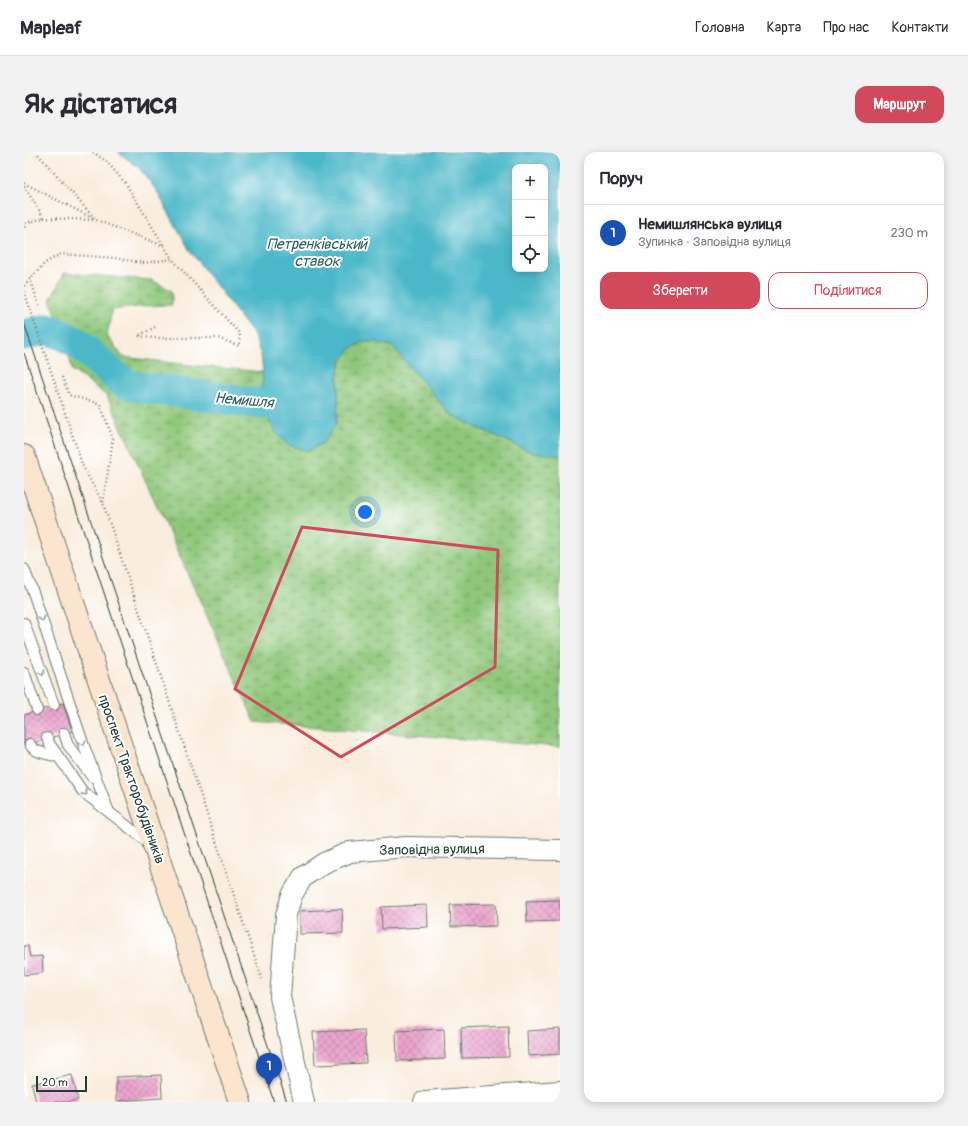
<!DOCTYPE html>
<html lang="uk">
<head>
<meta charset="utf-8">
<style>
	:root { --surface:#fff; --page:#f2f2f3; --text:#2b2b33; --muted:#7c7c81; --line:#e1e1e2; --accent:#d1495b }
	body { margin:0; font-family:Pangolin,sans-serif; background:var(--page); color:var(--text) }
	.controls { position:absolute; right:12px; top:12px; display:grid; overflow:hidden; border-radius:8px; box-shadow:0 2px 10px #0003 }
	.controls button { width:36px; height:36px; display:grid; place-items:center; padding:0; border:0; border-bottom:1px solid var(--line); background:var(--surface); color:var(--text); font:20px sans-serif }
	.scale { position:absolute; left:12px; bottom:10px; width:51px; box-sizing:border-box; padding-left:4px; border:2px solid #1f3d34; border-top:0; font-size:11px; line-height:14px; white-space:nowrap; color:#1f3d34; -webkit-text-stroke:3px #fff; paint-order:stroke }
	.you { position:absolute; left:341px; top:360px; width:14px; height:14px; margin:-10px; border:3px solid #fff; border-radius:50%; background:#1a73e8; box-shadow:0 0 0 6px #1a73e833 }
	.badge { display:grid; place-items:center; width:26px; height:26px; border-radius:50%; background:var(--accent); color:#fff; font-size:13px; font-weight:700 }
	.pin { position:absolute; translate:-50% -33px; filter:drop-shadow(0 1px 2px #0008) }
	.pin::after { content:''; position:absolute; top:21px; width:14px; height:12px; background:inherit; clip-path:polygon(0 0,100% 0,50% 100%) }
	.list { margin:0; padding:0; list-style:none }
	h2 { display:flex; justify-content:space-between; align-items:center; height:52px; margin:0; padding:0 16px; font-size:17px }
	h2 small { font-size:13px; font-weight:400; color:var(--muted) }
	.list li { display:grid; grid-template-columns:26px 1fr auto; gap:12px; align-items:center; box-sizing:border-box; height:56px; padding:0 16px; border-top:1px solid var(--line) }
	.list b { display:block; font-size:15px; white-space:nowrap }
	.list p { margin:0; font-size:13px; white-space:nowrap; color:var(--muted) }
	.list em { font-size:13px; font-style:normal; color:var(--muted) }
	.actions { display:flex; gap:8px; padding:12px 16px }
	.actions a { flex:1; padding:9px 0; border:1px solid var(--accent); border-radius:12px; text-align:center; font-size:14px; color:var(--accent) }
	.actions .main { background:var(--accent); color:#fff }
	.icon { flex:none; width:22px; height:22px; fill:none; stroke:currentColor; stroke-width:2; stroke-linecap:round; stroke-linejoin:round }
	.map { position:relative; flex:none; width:536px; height:950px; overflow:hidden; border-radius:12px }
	header { display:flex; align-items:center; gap:24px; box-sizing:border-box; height:56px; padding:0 20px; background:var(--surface); border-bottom:1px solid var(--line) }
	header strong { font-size:19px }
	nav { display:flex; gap:22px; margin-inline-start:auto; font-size:14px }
	.intro { display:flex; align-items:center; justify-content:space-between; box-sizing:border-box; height:96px; padding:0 24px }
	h1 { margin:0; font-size:28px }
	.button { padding:10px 18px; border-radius:12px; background:var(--accent); color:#fff; font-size:14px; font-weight:700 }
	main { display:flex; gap:24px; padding:0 24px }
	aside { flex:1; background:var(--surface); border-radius:12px; box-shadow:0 2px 10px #0003 }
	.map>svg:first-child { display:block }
</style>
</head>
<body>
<header>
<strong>Mapleaf</strong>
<nav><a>Головна</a><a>Карта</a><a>Про нас</a><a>Контакти</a></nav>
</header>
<div class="intro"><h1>Як дістатися</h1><a class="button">Маршрут</a></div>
<main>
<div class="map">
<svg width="536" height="950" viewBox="0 0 536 950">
	<defs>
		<pattern id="wetland-marsh" width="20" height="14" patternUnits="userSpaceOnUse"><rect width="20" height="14" fill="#8fc77a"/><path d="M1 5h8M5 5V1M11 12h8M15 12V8" fill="none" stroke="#74a365"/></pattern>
		<pattern id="building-cross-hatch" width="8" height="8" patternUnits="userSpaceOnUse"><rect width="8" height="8" fill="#eca6cf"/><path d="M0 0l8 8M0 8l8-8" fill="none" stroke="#bf88a9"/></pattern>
	</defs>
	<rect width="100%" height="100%" fill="#fff"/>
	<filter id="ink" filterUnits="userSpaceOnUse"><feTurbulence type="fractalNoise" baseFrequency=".025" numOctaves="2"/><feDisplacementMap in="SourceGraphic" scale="8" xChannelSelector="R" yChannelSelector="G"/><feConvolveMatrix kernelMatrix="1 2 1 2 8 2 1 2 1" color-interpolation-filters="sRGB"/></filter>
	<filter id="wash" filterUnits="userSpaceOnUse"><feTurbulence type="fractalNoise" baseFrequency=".012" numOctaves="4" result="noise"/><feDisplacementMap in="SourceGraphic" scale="16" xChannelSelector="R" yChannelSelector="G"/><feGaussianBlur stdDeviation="0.9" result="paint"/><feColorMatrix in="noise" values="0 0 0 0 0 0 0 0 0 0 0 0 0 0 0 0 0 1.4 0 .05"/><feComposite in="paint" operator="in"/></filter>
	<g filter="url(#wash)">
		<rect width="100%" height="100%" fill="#f9eddd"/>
		<!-- wetland -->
		<path fill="url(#wetland-marsh)" stroke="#578257" d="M 40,121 L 128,128 L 148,139 L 148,153 L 121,154 L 88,158 L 83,184 L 99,205 L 175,214 L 239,220 L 237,252 L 252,281 L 264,293 L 285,299 L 314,253 L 314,224 L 317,210 L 326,197 L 338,190 L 354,190 L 369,195 L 427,263 L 509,301 L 536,303 L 536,595 L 231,570 L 83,244 L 48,218 L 41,184 L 26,148 Z"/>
		<!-- water -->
		<path fill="#4cb8c9" stroke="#367a7e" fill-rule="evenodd" d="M 94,0 L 536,0 L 536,303 L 509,301 L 427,263 L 369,195 L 354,190 L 338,190 L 326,197 L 317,210 L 314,224 L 314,253 L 312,273 L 300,290 L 285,299 L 264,293 L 252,281 L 237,252 L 239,220 L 237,204 L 230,183 L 166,99 L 132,38 L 115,16 ZM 491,15 L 521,15 L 521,117 L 491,117 Z"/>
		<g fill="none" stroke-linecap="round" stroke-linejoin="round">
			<!-- river -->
			<path stroke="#4cb8c9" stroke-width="31" d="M 0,183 L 23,177 L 41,184 L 55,192 L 93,226 L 102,232 L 114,235 L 237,252 C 255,251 262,252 274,237"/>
		</g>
		<g id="blocks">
			<!-- building -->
			<path fill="url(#building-cross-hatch)" d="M 39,551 L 48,579 L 0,594 L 0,563 Z
				M 536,748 L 536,769 L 503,770 L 502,749 Z
				M 472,752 L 473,774 L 427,775 L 426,753 Z
				M 403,753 L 404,775 L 358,777 L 357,755 Z
				M 318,757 L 319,781 L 276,782 L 276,759 Z
				M 0,794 L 4,794 L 6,805 L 18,804 L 19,821 L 0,823 Z
				M 484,874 L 485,905 L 438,906 L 437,876 Z
				M 420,877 L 421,907 L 373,909 L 372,879 Z
				M 536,877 L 536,902 L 504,904 L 503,879 Z
				M 340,878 L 342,911 L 291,913 L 289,880 Z
				M 48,923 L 54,948 L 42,950 L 12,950 L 8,932 Z
				M 137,923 L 138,946 L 92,949 L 92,925 Z"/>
		</g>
	</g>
	<g filter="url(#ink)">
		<use href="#blocks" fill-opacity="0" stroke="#6b7b6f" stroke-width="1"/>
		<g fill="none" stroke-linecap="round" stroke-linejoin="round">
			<defs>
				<path id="service" d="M 0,417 L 10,443 L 60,594 L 85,660
					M 0,471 L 30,553
					M 0,520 L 13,558
					M 40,581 L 44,593 L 68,625
					M 23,586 L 25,591 L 59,640 L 125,691
					M 6,592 C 9,601 25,602 34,605"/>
				<path id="minor" d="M 280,950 L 256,845 L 262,763 L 268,743 L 279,725 L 300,711 L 326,700 L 382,695 L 536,698"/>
				<path id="tertiary" d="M 401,950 L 536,940"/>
				<path id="secondary" d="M 0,304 L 216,950"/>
			</defs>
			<!-- service casing -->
			<use href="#service" stroke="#6b7b6f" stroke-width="12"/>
			<!-- minor casing -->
			<use href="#minor" stroke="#6b7b6f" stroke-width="22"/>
			<!-- tertiary casing -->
			<use href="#tertiary" stroke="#6b7b6f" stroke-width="24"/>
			<!-- secondary casing -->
			<use href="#secondary" stroke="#6b7b6f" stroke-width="24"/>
			<!-- path -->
			<path stroke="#6b7b6f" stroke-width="2.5" stroke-dasharray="1 3" stroke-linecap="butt" d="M 69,0 L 83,10 L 102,32 L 140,94
				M 0,31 L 70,67
				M 0,34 L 20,66 L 2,71 L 0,77
				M 20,66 L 70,68
				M 6,126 L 16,156
				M 0,134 L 21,111 L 37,102 L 90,106 L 120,111 L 148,107 L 140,94 L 72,68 L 12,0
				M 0,139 L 59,315 L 79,351 L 238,827
				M 131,175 L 114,184 L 129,186 L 194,186 L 215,194 L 216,182 L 148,107
				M 38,225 L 45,243 L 76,252 L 89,287 L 79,351"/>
			<!-- service -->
			<use href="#service" stroke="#fff" stroke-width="10"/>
			<!-- minor -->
			<use href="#minor" stroke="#fff" stroke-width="20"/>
			<!-- tertiary -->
			<use href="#tertiary" stroke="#fff" stroke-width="22"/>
			<!-- secondary -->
			<use href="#secondary" stroke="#fbe5cf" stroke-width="22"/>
			<!-- tram -->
			<path stroke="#1f3d34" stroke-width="1" d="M 0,171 L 263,950
				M 0,201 L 250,950"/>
		</g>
		<!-- one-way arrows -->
		<defs><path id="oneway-chevron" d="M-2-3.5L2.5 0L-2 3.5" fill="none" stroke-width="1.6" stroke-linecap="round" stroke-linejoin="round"/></defs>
		<g stroke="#8f9e9a">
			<use href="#oneway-chevron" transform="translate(18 467) rotate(72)"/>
			<use href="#oneway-chevron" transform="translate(18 521) rotate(70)"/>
			<use href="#oneway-chevron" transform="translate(59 591) rotate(71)"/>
			<use href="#oneway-chevron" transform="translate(61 641) rotate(44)"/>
		</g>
	</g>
	<!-- marked area -->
	<path fill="none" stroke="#d1495b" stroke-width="3" stroke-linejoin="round" d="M 278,375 L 474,398 L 471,515 L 317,605 L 211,537 Z"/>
	<g text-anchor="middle" stroke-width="4" stroke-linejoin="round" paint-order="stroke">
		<!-- street labels -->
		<g font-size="14" fill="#1f3d34" stroke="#fff">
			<text transform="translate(108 627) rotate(71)" y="5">проспект Тракторобудівників</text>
			<text transform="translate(408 697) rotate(-1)" y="5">Заповідна вулиця</text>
		</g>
		<!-- water labels -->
		<g font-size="15" font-style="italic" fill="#2c6261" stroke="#fff">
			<text x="293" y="97">Петренківський<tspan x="293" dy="17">ставок</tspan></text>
			<text transform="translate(220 248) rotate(5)" y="5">Немишля</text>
		</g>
	</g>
</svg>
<div class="controls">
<button>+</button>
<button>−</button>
<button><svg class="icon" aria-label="locate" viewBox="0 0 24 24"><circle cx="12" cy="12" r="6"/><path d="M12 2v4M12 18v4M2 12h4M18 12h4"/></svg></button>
</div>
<div class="scale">20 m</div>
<div class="you"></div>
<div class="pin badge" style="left:245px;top:934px;background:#1a4fb4">1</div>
</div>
<aside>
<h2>Поруч<small></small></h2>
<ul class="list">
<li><span class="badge" style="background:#1a4fb4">1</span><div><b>Немишлянська вулиця</b><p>Зупинка · Заповідна вулиця</p></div><em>230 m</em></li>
</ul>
<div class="actions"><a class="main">Зберегти</a><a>Поділитися</a></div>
</aside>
</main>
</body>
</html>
